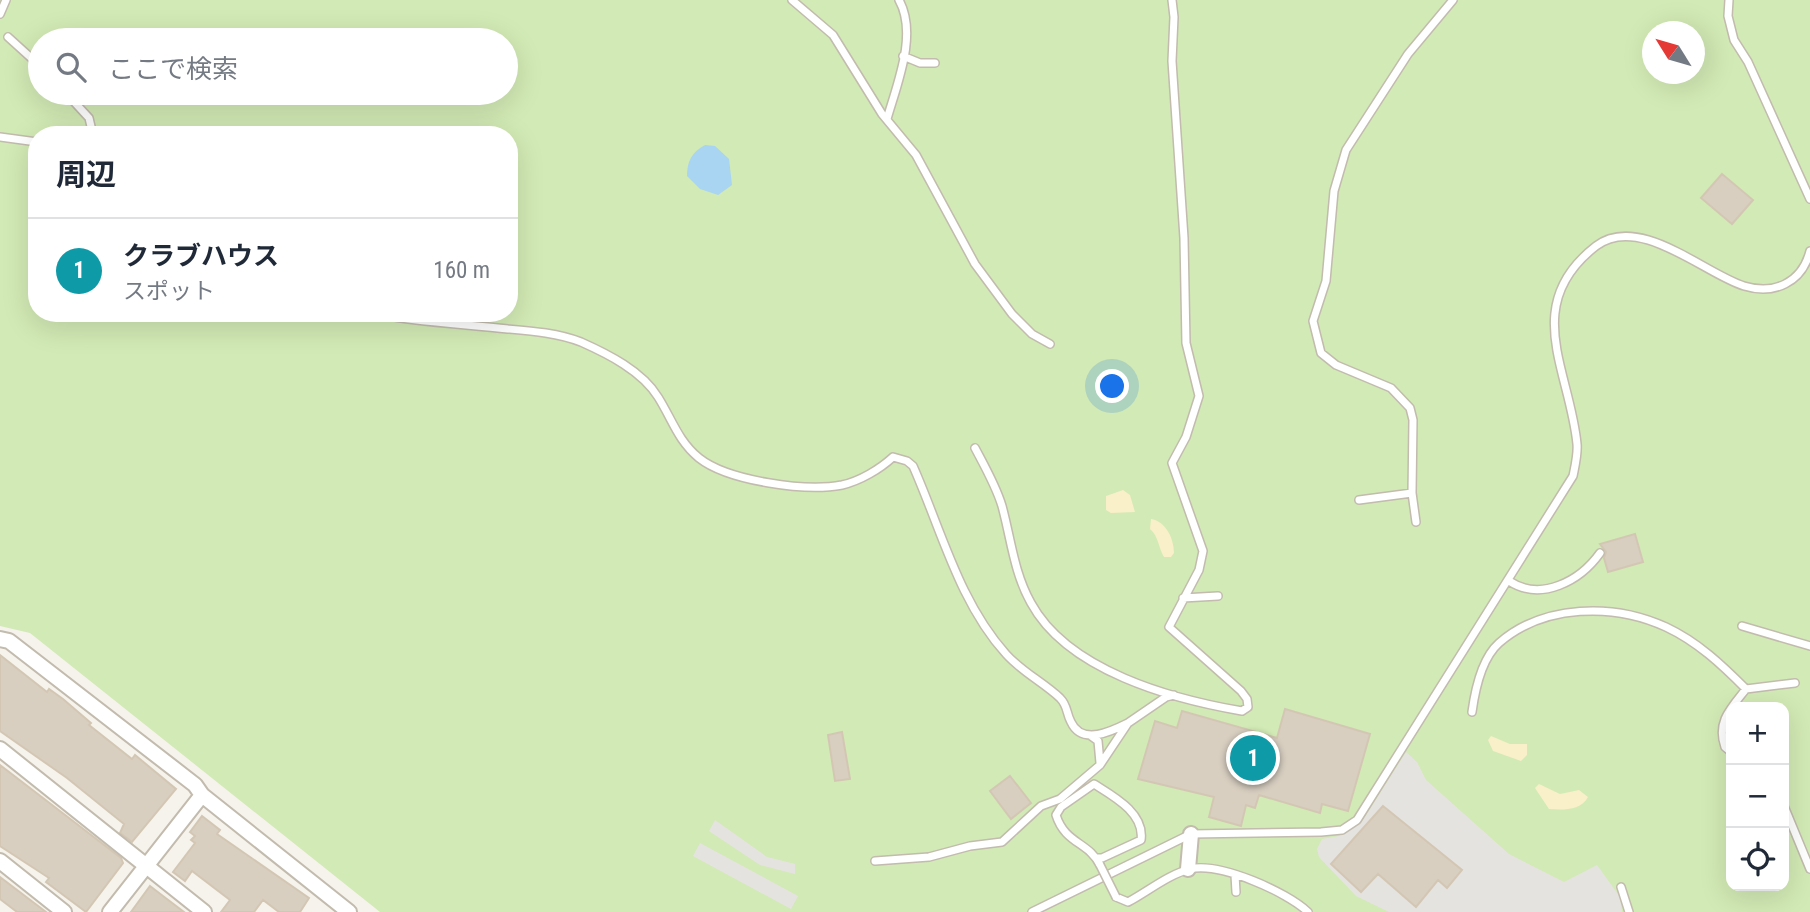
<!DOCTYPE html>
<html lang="ja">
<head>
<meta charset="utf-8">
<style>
	:root { --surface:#fff; --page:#f6f6f7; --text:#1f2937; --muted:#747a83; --line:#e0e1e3; --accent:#db2777 }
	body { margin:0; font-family:"Roboto Condensed","Noto Sans JP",sans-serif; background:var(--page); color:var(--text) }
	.controls { position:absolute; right:21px; bottom:21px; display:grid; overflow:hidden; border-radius:14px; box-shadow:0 7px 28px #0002 }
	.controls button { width:63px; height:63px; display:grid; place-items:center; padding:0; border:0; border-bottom:2px solid var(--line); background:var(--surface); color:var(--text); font:35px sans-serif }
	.compass { position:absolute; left:1642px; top:21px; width:63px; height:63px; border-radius:50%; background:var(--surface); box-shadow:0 7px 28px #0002; rotate:307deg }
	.you { position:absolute; left:1113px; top:387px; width:24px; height:24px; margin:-18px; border:5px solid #fff; border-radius:50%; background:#1a73e8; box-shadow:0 0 0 10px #1a73e833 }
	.badge { display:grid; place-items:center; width:46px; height:46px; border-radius:50%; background:var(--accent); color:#fff; font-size:23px; font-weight:700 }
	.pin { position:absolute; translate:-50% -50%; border:4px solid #fff; box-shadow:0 2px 7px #0006 }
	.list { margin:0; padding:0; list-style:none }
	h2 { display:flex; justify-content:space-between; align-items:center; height:91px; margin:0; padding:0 28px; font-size:30px }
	h2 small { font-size:23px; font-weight:400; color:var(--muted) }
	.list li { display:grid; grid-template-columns:46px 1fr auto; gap:21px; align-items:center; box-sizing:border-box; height:105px; padding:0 28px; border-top:2px solid var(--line) }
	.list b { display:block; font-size:26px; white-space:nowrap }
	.list p { margin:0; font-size:23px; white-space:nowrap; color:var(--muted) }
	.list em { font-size:23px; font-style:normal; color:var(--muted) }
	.icon { flex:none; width:38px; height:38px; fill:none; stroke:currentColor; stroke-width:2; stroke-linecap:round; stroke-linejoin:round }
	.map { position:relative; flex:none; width:1810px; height:912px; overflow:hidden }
	.search { position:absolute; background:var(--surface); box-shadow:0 7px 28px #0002; left:28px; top:28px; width:490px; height:77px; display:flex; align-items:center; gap:18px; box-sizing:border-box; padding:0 24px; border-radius:38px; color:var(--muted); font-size:26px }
	.panel { position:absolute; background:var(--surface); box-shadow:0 7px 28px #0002; left:28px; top:126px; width:490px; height:196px; border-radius:28px }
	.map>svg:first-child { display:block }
</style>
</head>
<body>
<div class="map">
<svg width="1810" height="912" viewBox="0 0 1810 912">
	<rect width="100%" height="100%" fill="#f6f3ec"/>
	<!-- green -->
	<path fill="#d2eab5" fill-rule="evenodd" d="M 0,0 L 1810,0 L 1810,912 L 380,912 L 30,633 L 0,626 ZM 1652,32 L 1694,32 L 1694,74 L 1652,74 ZM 40,40 L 506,40 L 506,93 L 40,93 ZM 37,135 L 509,135 L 509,313 L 37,313 ZM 1731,707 L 1784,707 L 1784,886 L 1731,886 Z"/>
	<!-- sand -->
	<path fill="#f9efc9" d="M 1123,490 L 1130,495 L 1135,512 L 1111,513 L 1106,510 L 1106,496 Z
		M 1151,519 C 1166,521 1174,539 1174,553 L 1171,557 L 1164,557 C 1158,547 1159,537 1150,529 Z
		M 1491,736 L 1510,744 L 1527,744 L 1527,755 L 1521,761 L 1493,751 L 1488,740 Z
		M 1539,784 L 1560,794 L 1579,790 L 1588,797 C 1581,811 1562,810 1549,809 L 1535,788 Z"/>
	<!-- parking -->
	<path fill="#e5e3e0" d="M 1406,752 L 1417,762 L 1426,780 L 1509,854 L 1564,882 L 1597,865 L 1620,897 L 1622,912 L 1389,912 L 1356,896 L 1319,857 L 1317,849 L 1322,839 L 1339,836 L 1363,820 Z
		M 715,820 L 767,857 L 795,864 L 795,874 L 760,865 L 709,831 Z
		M 700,843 L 798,896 L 791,909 L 693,856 Z"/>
	<!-- water -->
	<path fill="#a9d4f2" d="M 705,145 L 715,146 L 729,159 L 732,185 L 718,195 L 700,189 L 687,176 C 687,161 692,152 705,145 Z"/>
	<!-- building -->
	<path fill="#d8cfc1" stroke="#d3c7b4" stroke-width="2" d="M 1722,174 L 1753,200 L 1732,224 L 1701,198 Z
		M 1635,534 L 1643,562 L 1608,572 L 1604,558 L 1606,552 L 1600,544 Z
		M 0,655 L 47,692 L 49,689 L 63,699 L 91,723 L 89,725 L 132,759 L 135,755 L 176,789 L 132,842 L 120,833 L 124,824 L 67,778 L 0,731 Z
		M 1285,709 L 1370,734 L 1348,811 L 1322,804 L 1320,813 L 1259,795 L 1255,808 L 1246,805 L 1241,826 L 1209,817 L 1214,797 L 1138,779 L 1155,721 L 1177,728 L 1182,711 L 1277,738 Z
		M 842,732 L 850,779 L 835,781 L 828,735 Z
		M 0,765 L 121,858 L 123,863 L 86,912 L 46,882 L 49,878 L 46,876 L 0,846 Z
		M 1010,776 L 1031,803 L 1011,819 L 990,791 Z
		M 1383,806 L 1462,870 L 1447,888 L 1438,880 L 1416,907 L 1378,874 L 1361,892 L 1331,864 Z
		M 202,816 L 220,830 L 217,834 L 309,898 L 300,912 L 279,912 L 263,900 L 254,912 L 221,912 L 230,900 L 192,871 L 185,881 L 173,872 L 195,843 L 191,840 L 195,836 L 190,832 Z
		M 0,877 L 46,912 L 17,912 L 0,899 Z
		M 150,886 L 163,896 L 184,912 L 131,912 Z"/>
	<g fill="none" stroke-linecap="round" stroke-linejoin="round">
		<defs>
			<path id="lane" d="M 792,0 L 833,35 L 882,114 L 916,155 L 975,264 L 1012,314 L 1032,334 L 1050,344
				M 1729,0 L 1728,16 L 1734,40 L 1748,62 L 1810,199
				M 0,14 L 6,0
				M 8,37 L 40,66
				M 903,56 L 920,63 L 935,63
				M 66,93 L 89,118 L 93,135
				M 887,119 C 897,84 918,34 899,0
				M 0,137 L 37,142
				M 371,313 C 416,322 463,324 508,329 C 532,331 558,333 581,342 C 608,354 642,371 658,397 C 672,419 678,441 699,458 C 728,481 806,492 842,485 C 860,481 880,469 893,457 L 907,461 L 913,466 C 941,529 959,602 1006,654 C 1022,672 1043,682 1060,698 C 1068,706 1066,713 1071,722 C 1082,746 1112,731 1128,723
				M 975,448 C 985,467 996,486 1002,506 C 1011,539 1014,573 1031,603 C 1068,671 1172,699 1242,711 L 1248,707 L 1247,699 L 1241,691 L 1169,627 L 1199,570 L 1203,551 L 1172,463 L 1186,437 L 1199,396 L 1186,343 L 1184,238 L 1172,61 L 1174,17 L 1172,0
				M 1359,500 L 1412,493
				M 1416,522 L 1412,493 L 1413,420 L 1410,408 L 1391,388 L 1336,365 L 1321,353 L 1313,321 L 1326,281 L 1334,191 L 1346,150 L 1408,54 L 1453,0
				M 1509,581 C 1541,602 1580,581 1600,553
				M 1183,598 L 1218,596
				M 1742,626 L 1810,646
				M 1472,712 C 1475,690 1481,659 1499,643 C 1544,604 1614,603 1666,627 C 1698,642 1722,665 1746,689
				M 1091,736 L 1098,741 L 1100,763
				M 1731,752 L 1725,747 C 1716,722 1731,708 1746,689 L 1795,683
				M 1784,806 L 1810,869
				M 1097,858 L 1102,858 L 1141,840 C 1145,813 1113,796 1094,784 L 1061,807 L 1056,815 C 1065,844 1089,842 1100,865
				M 875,861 L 929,857 L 970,846 L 1002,842 L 1041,806 L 1060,799 L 1100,765 L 1128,723 L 1166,697 L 1174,695
				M 1235,875 L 1236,892
				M 1621,887 L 1629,912
				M 1116,897 L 1128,902 C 1147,892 1169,874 1190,869 C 1220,862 1287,892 1308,912
				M 1032,912 L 1191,834 L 1321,832 L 1342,830 L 1357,820 L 1573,476 C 1575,466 1578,454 1577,444 C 1570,371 1520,305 1596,246 C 1639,213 1705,274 1744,286 C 1774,295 1802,283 1810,251"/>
			<path id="street" d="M 0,639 L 9,641 L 195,785 L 202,795 L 349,912
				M 0,749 L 204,912
				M 0,861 L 64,912
				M 1188,869 L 1191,834
				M 110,912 L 202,795"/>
		</defs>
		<!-- lane casing -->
		<use href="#lane" stroke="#c2bbae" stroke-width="10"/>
		<!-- street casing -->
		<use href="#street" stroke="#c2bbae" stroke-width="18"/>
		<!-- lane -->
		<use href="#lane" stroke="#fff" stroke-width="7"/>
		<!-- street -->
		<use href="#street" stroke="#fff" stroke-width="14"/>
		<defs>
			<path id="lane-bridge" d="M 1100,865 L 1116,897"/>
		</defs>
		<!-- lane-bridge casing -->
		<use href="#lane-bridge" stroke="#c2bbae" stroke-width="10" stroke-linecap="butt"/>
		<!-- lane-bridge -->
		<use href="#lane-bridge" stroke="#fff" stroke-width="7"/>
	</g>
</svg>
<div class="controls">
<button>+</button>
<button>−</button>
<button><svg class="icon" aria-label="locate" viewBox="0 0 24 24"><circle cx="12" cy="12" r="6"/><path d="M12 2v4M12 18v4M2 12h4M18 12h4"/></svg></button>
</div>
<svg class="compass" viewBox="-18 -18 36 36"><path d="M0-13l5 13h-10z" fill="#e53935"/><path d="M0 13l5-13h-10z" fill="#747a83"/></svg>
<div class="you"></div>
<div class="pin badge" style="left:1253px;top:758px;background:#0f9aa8">1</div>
<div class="search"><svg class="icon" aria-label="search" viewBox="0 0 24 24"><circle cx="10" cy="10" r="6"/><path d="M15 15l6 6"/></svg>ここで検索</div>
<section class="panel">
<h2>周辺<small></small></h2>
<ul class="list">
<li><span class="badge" style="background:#0f9aa8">1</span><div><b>クラブハウス</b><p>スポット</p></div><em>160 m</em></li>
</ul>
</section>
</div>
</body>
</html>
